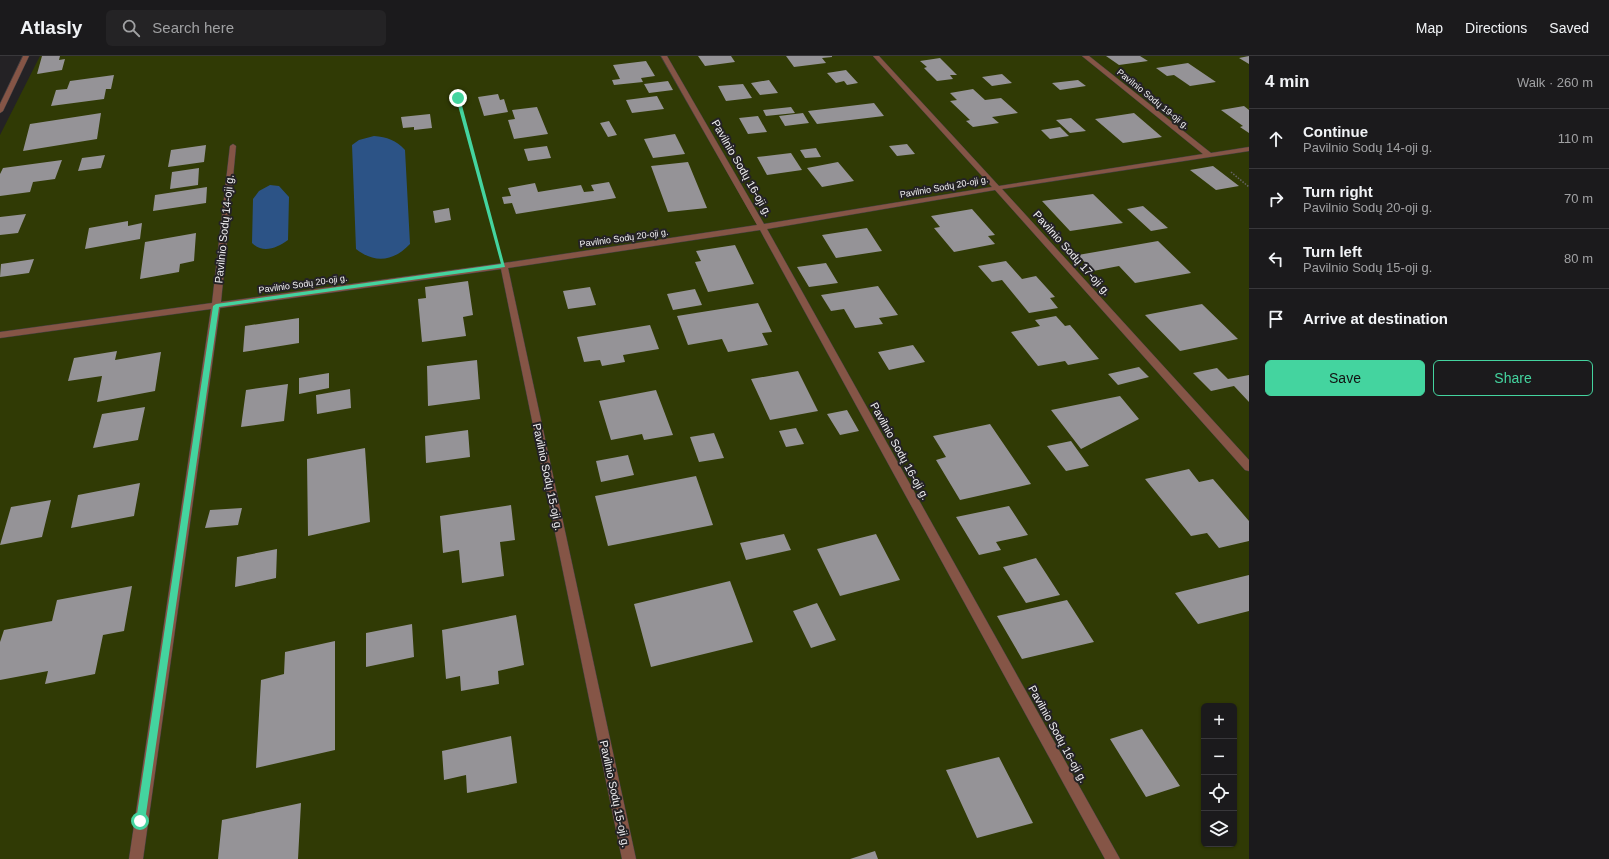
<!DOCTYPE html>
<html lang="en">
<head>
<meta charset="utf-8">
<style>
	:root { --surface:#1b1a1c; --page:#242325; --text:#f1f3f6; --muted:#a0a1a3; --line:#39383b; --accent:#44d49f }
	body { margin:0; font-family:Helvetica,sans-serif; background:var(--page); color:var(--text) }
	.controls { position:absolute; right:12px; bottom:12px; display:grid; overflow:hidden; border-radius:6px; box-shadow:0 1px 3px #0004 }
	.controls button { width:36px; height:36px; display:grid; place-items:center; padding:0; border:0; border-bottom:1px solid var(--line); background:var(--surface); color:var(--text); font:20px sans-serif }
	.stop { position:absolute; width:12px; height:12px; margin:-9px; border:3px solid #44d49f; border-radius:50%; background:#fff }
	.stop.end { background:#44d49f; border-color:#fff; box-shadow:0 1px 4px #0008 }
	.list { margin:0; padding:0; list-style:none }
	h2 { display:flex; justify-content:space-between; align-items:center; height:52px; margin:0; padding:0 16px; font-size:17px }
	h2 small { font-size:13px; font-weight:400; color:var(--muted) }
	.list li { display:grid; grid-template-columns:26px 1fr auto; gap:12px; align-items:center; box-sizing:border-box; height:60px; padding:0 16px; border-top:1px solid var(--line) }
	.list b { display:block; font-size:15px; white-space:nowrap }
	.list p { margin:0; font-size:13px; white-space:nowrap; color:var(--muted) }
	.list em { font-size:13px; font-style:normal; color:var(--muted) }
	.actions { display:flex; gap:8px; padding:12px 16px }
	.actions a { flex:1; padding:9px 0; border:1px solid var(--accent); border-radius:6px; text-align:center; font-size:14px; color:var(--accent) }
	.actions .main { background:var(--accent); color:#111 }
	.icon { flex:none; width:22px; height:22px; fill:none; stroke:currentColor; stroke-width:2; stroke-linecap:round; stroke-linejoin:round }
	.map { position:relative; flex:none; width:1249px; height:803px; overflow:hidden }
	header { display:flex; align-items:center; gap:24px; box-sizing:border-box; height:56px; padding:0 20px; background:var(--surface); border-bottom:1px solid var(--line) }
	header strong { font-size:19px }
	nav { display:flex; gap:22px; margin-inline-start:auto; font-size:14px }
	.search { width:280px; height:36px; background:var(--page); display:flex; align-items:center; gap:10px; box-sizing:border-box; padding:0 14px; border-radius:6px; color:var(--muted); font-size:15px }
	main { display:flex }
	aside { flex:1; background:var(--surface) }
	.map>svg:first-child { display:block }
</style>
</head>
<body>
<header>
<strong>Atlasly</strong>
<div class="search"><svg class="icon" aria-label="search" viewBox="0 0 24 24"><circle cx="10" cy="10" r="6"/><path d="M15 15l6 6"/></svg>Search here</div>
<nav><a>Map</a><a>Directions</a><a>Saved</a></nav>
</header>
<main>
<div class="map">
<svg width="1249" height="803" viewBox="0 0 1249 803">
	<rect width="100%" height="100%" fill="#242225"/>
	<!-- green -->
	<path fill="#303a05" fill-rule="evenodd" d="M 40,0 L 1249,0 L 1249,803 L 0,803 L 0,79 ZM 1204,650 L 1234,650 L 1234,788 L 1204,788 Z"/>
	<!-- water -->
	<path fill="#2c5386" d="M 374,80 C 387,81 396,84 405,94 L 410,188 C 394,205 375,208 356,193 L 352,89 L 359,84 Z
		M 270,129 L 279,130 L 289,141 L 288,184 C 277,192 263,198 252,187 L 253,143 L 259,135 Z"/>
	<!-- building -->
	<path fill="#959397" d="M 42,0 L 60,0 L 59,4 L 65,3 L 62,14 L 37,18 Z
		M 698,0 L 731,0 L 735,6 L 705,10 Z
		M 786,0 L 832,0 L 832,1 L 822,2 L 826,7 L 794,11 Z
		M 1106,0 L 1140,0 L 1148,5 L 1119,9 Z
		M 1249,0 L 1249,8 L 1239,2 Z
		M 940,2 L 957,19 L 950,19 L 953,23 L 937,25 L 924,12 L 927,11 L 920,5 Z
		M 646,5 L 655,20 L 641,22 L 643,26 L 614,29 L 612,24 L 620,23 L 613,9 Z
		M 1188,7 L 1216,26 L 1190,30 L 1174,19 L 1167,20 L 1156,12 Z
		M 846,14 L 858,27 L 847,29 L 844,25 L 836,27 L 827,17 Z
		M 1002,18 L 1012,27 L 992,30 L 982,21 Z
		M 114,19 L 111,33 L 106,33 L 104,43 L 51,50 L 56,34 L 67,33 L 70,25 Z
		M 769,24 L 778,37 L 760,39 L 751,27 Z
		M 1078,24 L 1086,30 L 1060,34 L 1052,27 Z
		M 668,25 L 673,34 L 649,37 L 644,28 Z
		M 743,28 L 752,42 L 726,45 L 718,30 Z
		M 973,33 L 985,44 L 1001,42 L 1018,57 L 992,61 L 999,67 L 973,71 L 966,65 L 970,64 L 950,45 L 957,44 L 950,37 Z
		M 498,38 L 500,44 L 504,43 L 508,56 L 484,60 L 478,41 Z
		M 657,40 L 664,53 L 632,57 L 626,44 Z
		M 874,47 L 884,60 L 817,68 L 808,55 Z
		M 1244,50 L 1249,54 L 1249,77 L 1240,71 L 1243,70 L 1221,54 Z
		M 537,51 L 548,78 L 514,83 L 508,64 L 515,63 L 512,54 Z
		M 791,51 L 795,57 L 766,60 L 763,54 Z
		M 101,57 L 97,83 L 23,95 L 30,68 Z
		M 803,57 L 809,67 L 785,70 L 779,60 Z
		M 1134,57 L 1162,81 L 1123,87 L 1095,63 Z
		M 430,58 L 432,72 L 414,74 L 414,71 L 403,72 L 401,61 Z
		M 758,60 L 767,76 L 748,78 L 739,62 Z
		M 1071,62 L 1086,75 L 1070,77 L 1056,64 Z
		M 609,65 L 617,79 L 608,81 L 600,67 Z
		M 1060,71 L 1069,80 L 1050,83 L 1041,74 Z
		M 675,78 L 685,98 L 653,102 L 644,83 Z
		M 907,88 L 915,98 L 897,100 L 889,90 Z
		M 206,89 L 204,106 L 168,111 L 171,94 Z
		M 547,90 L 551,102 L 528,105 L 524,93 Z
		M 816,92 L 821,101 L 805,102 L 800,94 Z
		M 791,97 L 802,114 L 767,119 L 757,101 Z
		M 105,99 L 101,112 L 78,115 L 82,102 Z
		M 62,104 L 55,123 L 33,126 L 30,136 L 0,140 L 0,118 L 3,112 Z
		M 688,106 L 707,152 L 668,156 L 651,110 Z
		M 838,106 L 854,125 L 822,131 L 807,112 Z
		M 1213,110 L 1239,130 L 1216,134 L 1190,114 Z
		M 199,112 L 198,129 L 170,133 L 172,116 Z
		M 609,126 L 616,142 L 516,158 L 512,147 L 504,148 L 502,141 L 511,140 L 508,132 L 535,127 L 538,136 L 581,129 L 584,136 L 594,135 L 591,129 Z
		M 207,131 L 206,147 L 153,155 L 155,139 Z
		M 1093,138 L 1123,167 L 1070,175 L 1042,145 Z
		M 1143,150 L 1168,172 L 1151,175 L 1127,153 Z
		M 449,152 L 451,164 L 435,167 L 433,155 Z
		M 972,153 L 995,179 L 988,180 L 995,188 L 954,196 L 934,172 L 940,171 L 931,160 Z
		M 26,158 L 18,177 L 0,179 L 0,161 Z
		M 128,165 L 128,170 L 142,167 L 140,183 L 85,193 L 89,172 Z
		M 867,172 L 882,195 L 836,202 L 822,179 Z
		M 196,177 L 194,205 L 180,208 L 179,216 L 140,223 L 145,186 Z
		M 1158,185 L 1191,217 L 1135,227 L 1119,210 L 1093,215 L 1078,199 Z
		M 735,189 L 754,228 L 708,236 L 695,206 L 701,205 L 696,195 Z
		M 34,203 L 29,217 L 0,221 L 1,208 Z
		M 1006,205 L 1022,223 L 1036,220 L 1055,241 L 1050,242 L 1058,252 L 1029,257 L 1002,224 L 992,226 L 978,210 Z
		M 826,207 L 838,227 L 809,231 L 797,211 Z
		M 468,225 L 473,259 L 463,261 L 466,280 L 422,286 L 418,243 L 426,242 L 425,231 Z
		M 878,230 L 898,259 L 879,262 L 883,268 L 855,272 L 844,253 L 831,255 L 821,239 Z
		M 590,231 L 596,249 L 568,253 L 563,235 Z
		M 695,233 L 702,249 L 673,254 L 667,238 Z
		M 758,247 L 772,276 L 762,277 L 768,289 L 728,296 L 722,283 L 688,289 L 677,260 Z
		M 1202,248 L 1238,283 L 1180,295 L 1145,259 Z
		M 1056,260 L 1065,270 L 1070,269 L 1099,303 L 1068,309 L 1065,305 L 1038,310 L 1011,276 L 1040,270 L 1035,264 Z
		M 299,262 L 299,287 L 243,296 L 245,270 Z
		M 650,269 L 659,293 L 623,299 L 625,306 L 602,310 L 600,304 L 584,306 L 577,281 Z
		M 913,289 L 925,306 L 889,314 L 878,296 Z
		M 117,295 L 115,304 L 161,296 L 155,335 L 97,346 L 102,320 L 68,325 L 74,302 Z
		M 477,304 L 480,343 L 428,350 L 427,310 Z
		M 1139,311 L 1149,321 L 1118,329 L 1108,318 Z
		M 1217,312 L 1228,323 L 1249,319 L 1249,346 L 1234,330 L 1211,335 L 1193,317 Z
		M 798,315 L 818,355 L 770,364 L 751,323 Z
		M 329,317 L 329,332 L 299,338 L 299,322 Z
		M 288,328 L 284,365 L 241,371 L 246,334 Z
		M 350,333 L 351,352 L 317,358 L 316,339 Z
		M 656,334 L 673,379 L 644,384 L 642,378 L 611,384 L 599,345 Z
		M 1120,340 L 1139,363 L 1081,393 L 1051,354 Z
		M 145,351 L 138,384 L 93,392 L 102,358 Z
		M 847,354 L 859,375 L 840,379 L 827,358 Z
		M 990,368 L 1031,428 L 960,444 L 936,404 L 946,401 L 933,380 Z
		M 796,372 L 804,388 L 786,391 L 779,375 Z
		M 468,374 L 470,401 L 426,407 L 425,380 Z
		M 714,377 L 724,402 L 699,406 L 690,381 Z
		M 1071,385 L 1089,410 L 1066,415 L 1047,390 Z
		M 365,392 L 370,466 L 308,480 L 307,403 Z
		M 628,399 L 634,419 L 601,426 L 596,405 Z
		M 1189,413 L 1199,426 L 1213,423 L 1249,465 L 1249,485 L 1219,492 L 1207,477 L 1191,480 L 1145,423 Z
		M 696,420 L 713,469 L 608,490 L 595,440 Z
		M 140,427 L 134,460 L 71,472 L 78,439 Z
		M 51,444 L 42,481 L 0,489 L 11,451 Z
		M 511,449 L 515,484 L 500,486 L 504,520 L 462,527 L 459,494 L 443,497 L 440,460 Z
		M 1009,450 L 1028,479 L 996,486 L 1001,494 L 979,499 L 956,461 Z
		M 242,452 L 238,469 L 205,472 L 210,454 Z
		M 784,478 L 791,494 L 746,504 L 740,487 Z
		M 876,478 L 900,524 L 840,540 L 817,493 Z
		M 277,493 L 276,522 L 235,531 L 237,501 Z
		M 1036,502 L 1060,539 L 1026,547 L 1003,511 Z
		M 1249,519 L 1249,555 L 1198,568 L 1175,537 Z
		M 730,525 L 753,586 L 651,611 L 634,548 Z
		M 132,530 L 124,575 L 103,579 L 95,618 L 45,628 L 48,615 L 0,624 L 0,586 L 4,574 L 52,565 L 57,544 Z
		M 1067,544 L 1094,586 L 1022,603 L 997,560 Z
		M 817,547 L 836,584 L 811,592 L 793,555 Z
		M 516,559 L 524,609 L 498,615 L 499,628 L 461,635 L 460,620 L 446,623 L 442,574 Z
		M 412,568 L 414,601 L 366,611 L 366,577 Z
		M 335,585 L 335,694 L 256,712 L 261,624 L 284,618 L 285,596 Z
		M 1142,673 L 1180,730 L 1146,741 L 1110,683 Z
		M 511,680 L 517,727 L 467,737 L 466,719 L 444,724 L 442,695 Z
		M 999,701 L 1033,767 L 977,782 L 946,714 Z
		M 301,747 L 298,803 L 218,803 L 222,764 Z
		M 875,795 L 878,803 L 850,803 Z"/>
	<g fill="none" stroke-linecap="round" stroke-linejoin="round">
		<defs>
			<path id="minor" d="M 23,0 L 29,0 L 3,55 L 0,57 L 0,48 Z
				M 661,0 L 667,0 L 764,168 L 992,131 L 873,0 L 879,0 L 999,130 L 1203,98 L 1082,0 L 1089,0 L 1211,97 L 1249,91 L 1249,95 L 1002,133 L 1249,404 L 1249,415 L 1245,414 L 995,134 L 767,173 L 1120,803 L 1105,803 L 760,174 L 508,212 L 636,803 L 622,803 L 501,213 L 220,252 L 143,803 L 129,803 L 211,253 L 0,282 L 0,276 L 212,247 L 230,90 L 233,88 L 236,90 L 221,246 L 504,207 L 757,169 Z"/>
		</defs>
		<!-- minor casing -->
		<use href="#minor" stroke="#413f42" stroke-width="1"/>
		<!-- path -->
		<path stroke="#656466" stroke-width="1.5" stroke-dasharray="1.5 1.5" stroke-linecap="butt" d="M 458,42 L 498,190
			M 1231,116 L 1249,131"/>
		<!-- minor -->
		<use href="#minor" fill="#855546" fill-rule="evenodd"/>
	</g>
	<!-- route -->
	<path fill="#44d49f" d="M 458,40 L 460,42 L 505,211 L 219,251 L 145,765 L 140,769 L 137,768 L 136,765 L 213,250 L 216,248 L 501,208 L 456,42 Z"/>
	<g text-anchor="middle" stroke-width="4" stroke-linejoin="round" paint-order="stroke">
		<!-- far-street labels -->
		<g font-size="9" fill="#f1f0f2" stroke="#242225">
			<text transform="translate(1153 43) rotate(39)" y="3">Pavilnio Sodų 19-oji g.</text>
			<text transform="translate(944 131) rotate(-10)" y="3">Pavilnio Sodų 20-oji g.</text>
			<text transform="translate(624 182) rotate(-8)" y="3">Pavilnio Sodų 20-oji g.</text>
			<text transform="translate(303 228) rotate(-8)" y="3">Pavilnio Sodų 20-oji g.</text>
		</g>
		<!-- street labels -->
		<g font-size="11" fill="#f1f0f2" stroke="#242225">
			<text transform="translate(742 112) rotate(60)" y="4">Pavilnio Sodų 16-oji g.</text>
			<text transform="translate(224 173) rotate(-84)" y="4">Pavilnio Sodų 14-oji g.</text>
			<text transform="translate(1072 197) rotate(48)" y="4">Pavilnio Sodų 17-oji g.</text>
			<text transform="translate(900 395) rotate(61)" y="4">Pavilnio Sodų 16-oji g.</text>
			<text transform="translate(548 421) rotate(78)" y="4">Pavilnio Sodų 15-oji g.</text>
			<text transform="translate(1058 678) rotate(61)" y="4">Pavilnio Sodų 16-oji g.</text>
			<text transform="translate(615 738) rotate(78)" y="4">Pavilnio Sodų 15-oji g.</text>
		</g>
	</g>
</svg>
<div class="controls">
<button>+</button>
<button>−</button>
<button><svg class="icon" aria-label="locate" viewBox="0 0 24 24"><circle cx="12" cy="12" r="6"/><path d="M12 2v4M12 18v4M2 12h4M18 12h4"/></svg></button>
<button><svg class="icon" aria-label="layers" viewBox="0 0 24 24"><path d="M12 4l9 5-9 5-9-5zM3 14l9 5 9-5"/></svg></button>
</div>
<div class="stop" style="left:140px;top:765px"></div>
<div class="stop end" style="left:458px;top:42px"></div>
</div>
<aside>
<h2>4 min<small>Walk · 260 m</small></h2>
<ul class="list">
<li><svg class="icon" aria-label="ahead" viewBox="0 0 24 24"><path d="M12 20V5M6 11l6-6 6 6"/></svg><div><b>Continue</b><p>Pavilnio Sodų 14-oji g.</p></div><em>110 m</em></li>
<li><svg class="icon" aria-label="right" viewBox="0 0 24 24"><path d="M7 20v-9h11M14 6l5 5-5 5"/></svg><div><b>Turn right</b><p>Pavilnio Sodų 20-oji g.</p></div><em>70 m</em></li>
<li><svg class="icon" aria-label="left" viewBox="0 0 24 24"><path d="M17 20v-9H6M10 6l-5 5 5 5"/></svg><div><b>Turn left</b><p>Pavilnio Sodų 15-oji g.</p></div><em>80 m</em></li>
<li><svg class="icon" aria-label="arrive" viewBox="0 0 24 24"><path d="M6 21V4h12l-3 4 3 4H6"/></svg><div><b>Arrive at destination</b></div></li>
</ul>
<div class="actions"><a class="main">Save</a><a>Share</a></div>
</aside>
</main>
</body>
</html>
